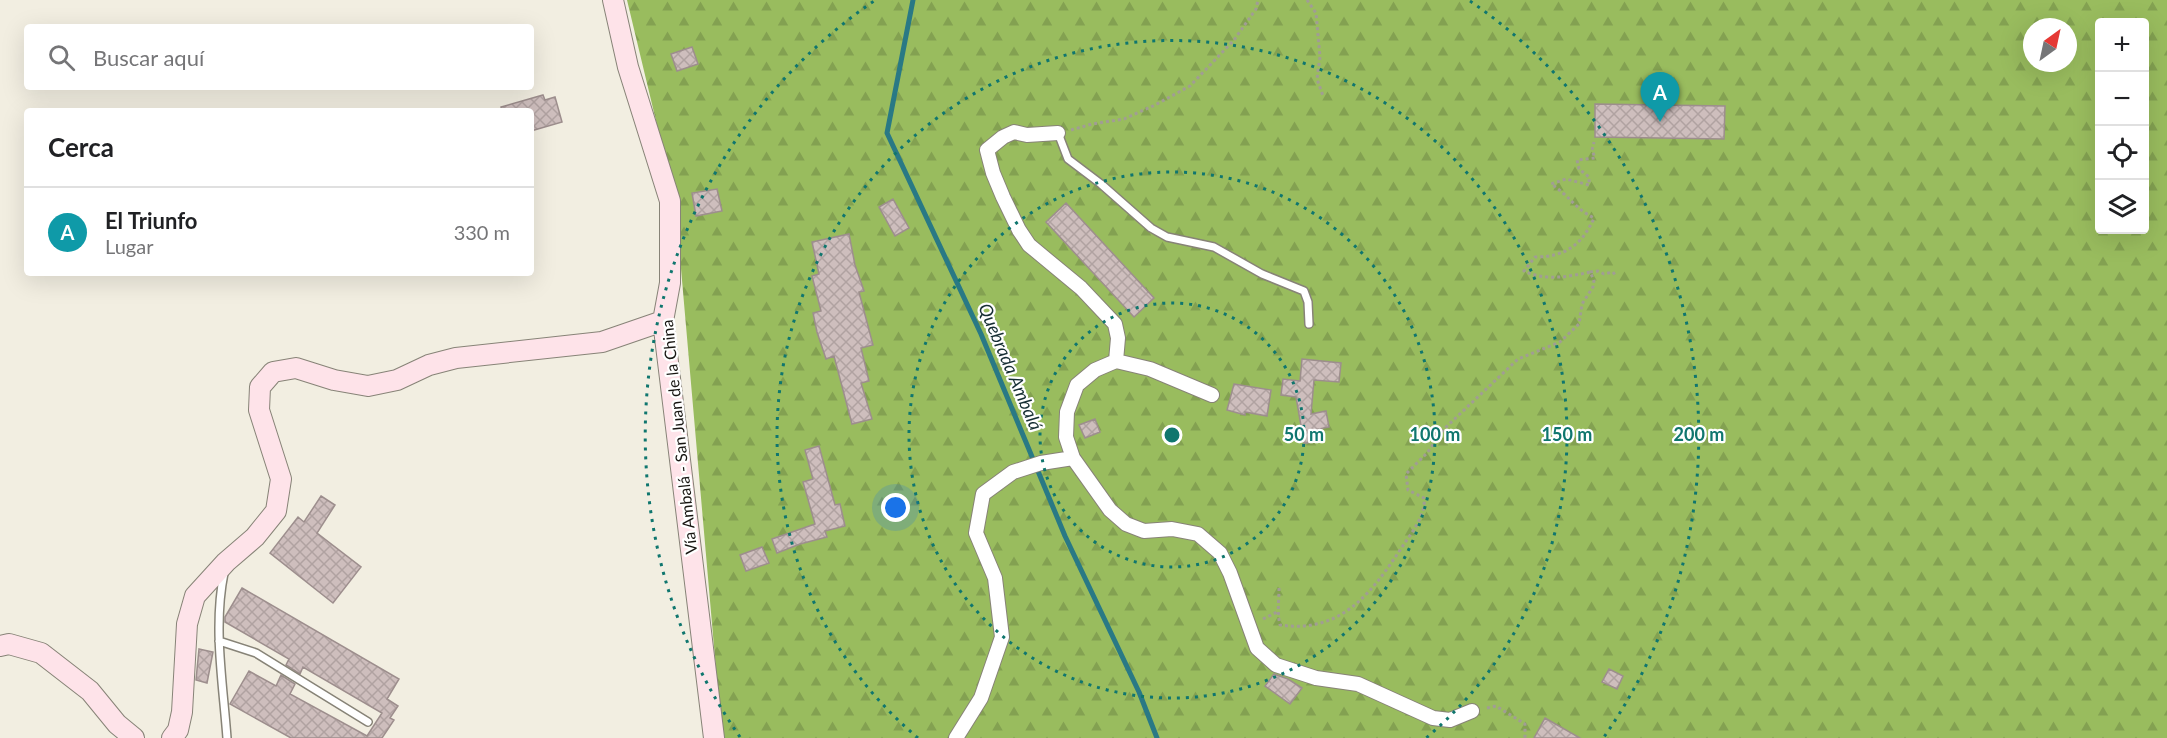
<!DOCTYPE html>
<html lang="es">
<head>
<meta charset="utf-8">
<style>
	:root { --surface:#fff; --page:#f6f6f6; --text:#202124; --muted:#757577; --line:#e0e0e0; --accent:#7045bd }
	body { margin:0; font-family:Lato,sans-serif; background:var(--page); color:var(--text) }
	.controls { position:absolute; right:18px; top:18px; display:grid; overflow:hidden; border-radius:6px; box-shadow:0 6px 24px #0002 }
	.controls button { width:54px; height:54px; display:grid; place-items:center; padding:0; border:0; border-bottom:2px solid var(--line); background:var(--surface); color:var(--text); font:30px sans-serif }
	.compass { position:absolute; left:2023px; top:18px; width:54px; height:54px; border-radius:50%; background:var(--surface); box-shadow:0 6px 24px #0002; rotate:33deg }
	.you { position:absolute; left:896px; top:508px; width:21px; height:21px; margin:-15px; border:4px solid #fff; border-radius:50%; background:#1a73e8; box-shadow:0 0 0 9px #1a73e833 }
	.badge { display:grid; place-items:center; width:39px; height:39px; border-radius:50%; background:var(--accent); color:#fff; font-size:20px; font-weight:700 }
	.pin { position:absolute; translate:-50% -50px; filter:drop-shadow(0 2px 3px #0008) }
	.pin::after { content:''; position:absolute; top:32px; width:21px; height:18px; background:inherit; clip-path:polygon(0 0,100% 0,50% 100%) }
	.list { margin:0; padding:0; list-style:none }
	h2 { display:flex; justify-content:space-between; align-items:center; height:78px; margin:0; padding:0 24px; font-size:26px }
	h2 small { font-size:20px; font-weight:400; color:var(--muted) }
	.list li { display:grid; grid-template-columns:39px 1fr auto; gap:18px; align-items:center; box-sizing:border-box; height:90px; padding:0 24px; border-top:2px solid var(--line) }
	.list b { display:block; font-size:22px; white-space:nowrap }
	.list p { margin:0; font-size:20px; white-space:nowrap; color:var(--muted) }
	.list em { font-size:20px; font-style:normal; color:var(--muted) }
	.icon { flex:none; width:33px; height:33px; fill:none; stroke:currentColor; stroke-width:2; stroke-linecap:round; stroke-linejoin:round }
	.map { position:relative; flex:none; width:2167px; height:738px; overflow:hidden }
	.search { position:absolute; background:var(--surface); box-shadow:0 6px 24px #0002; left:24px; top:24px; width:510px; height:66px; display:flex; align-items:center; gap:15px; box-sizing:border-box; padding:0 21px; border-radius:6px; color:var(--muted); font-size:22px }
	.panel { position:absolute; background:var(--surface); box-shadow:0 6px 24px #0002; left:24px; top:108px; width:510px; height:168px; border-radius:6px }
	.map>svg:first-child { display:block }
</style>
</head>
<body>
<div class="map">
<svg width="2167" height="738" viewBox="0 0 2167 738">
	<defs>
		<pattern id="forest-firs" width="22" height="20" patternUnits="userSpaceOnUse" patternTransform="scale(1.5)"><rect width="22" height="20" fill="#99bc5e"/><path d="M5 1l3.5 6h-7zM16 11l3.5 6h-7z" fill="#83a151"/></pattern>
		<pattern id="building-cross-hatch" width="8" height="8" patternUnits="userSpaceOnUse" patternTransform="scale(1.5)"><rect width="8" height="8" fill="#cebebd"/><path d="M0 0l8 8M0 8l8-8" fill="none" stroke="#b0a2a1"/></pattern>
	</defs>
	<rect width="100%" height="100%" fill="#f2eee1"/>
	<!-- forest -->
	<path fill="url(#forest-firs)" fill-rule="evenodd" d="M 627,0 L 2167,0 L 2167,738 L 722,738 L 675,200 ZM 2100,22 L 2144,22 L 2144,230 L 2100,230 ZM 2032,27 L 2068,27 L 2068,63 L 2032,63 Z"/>
	<g fill="none" stroke-linecap="round" stroke-linejoin="round">
		<!-- stream -->
		<path stroke="#297985" stroke-width="5" d="M 913,0 L 887,133 L 981,334 L 1065,536 L 1139,692 L 1157,738"/>
	</g>
	<!-- building -->
	<path fill="url(#building-cross-hatch)" stroke="#9d8e8d" stroke-width="1.5" d="M 692,47 L 698,64 L 677,71 L 671,54 Z
		M 543,95 L 545,100 L 555,97 L 562,122 L 531,131 L 531,111 L 502,111 L 501,107 Z
		M 1595,104 L 1725,106 L 1724,139 L 1595,137 Z
		M 717,189 L 722,211 L 696,216 L 692,193 Z
		M 893,199 L 909,228 L 895,236 L 879,207 Z
		M 1066,203 L 1154,298 L 1134,317 L 1046,222 Z
		M 849,234 L 855,265 L 864,291 L 859,292 L 873,345 L 861,348 L 869,381 L 861,383 L 872,419 L 852,424 L 834,356 L 826,359 L 817,332 L 813,313 L 821,311 L 812,276 L 819,274 L 812,242 Z
		M 1302,359 L 1341,363 L 1339,382 L 1314,380 L 1311,414 L 1326,411 L 1329,427 L 1309,431 L 1308,443 L 1304,443 L 1296,397 L 1281,395 L 1283,379 L 1300,381 Z
		M 1234,384 L 1271,390 L 1267,416 L 1245,412 L 1245,415 L 1227,410 Z
		M 1095,419 L 1100,432 L 1085,438 L 1079,425 Z
		M 819,446 L 835,505 L 840,504 L 845,526 L 825,531 L 827,537 L 800,544 L 777,553 L 772,539 L 815,524 L 803,482 L 813,479 L 805,450 Z
		M 321,496 L 335,505 L 317,533 L 361,567 L 333,603 L 270,553 L 298,517 L 304,522 Z
		M 762,547 L 769,563 L 746,571 L 740,555 Z
		M 242,588 L 399,679 L 387,699 L 398,706 L 390,718 L 394,720 L 382,738 L 291,738 L 230,704 L 249,671 L 276,686 L 281,675 L 295,684 L 290,694 L 367,736 L 382,713 L 303,667 L 300,674 L 286,665 L 289,659 L 225,622 L 225,617 Z
		M 199,649 L 213,652 L 207,683 L 196,680 Z
		M 1609,669 L 1623,676 L 1617,689 L 1602,682 Z
		M 1274,674 L 1288,679 L 1302,688 L 1290,704 L 1265,686 Z
		M 1545,718 L 1580,738 L 1534,738 Z"/>
	<g fill="none" stroke-linecap="round" stroke-linejoin="round">
		<defs>
			<path id="lane" d="M 1058,133 L 1068,159 L 1101,184 L 1151,228 L 1167,237 L 1214,247 L 1262,274 L 1304,291 L 1308,302 L 1309,324
				M 224,573 C 213,627 223,683 227,738
				M 219,641 L 256,653 L 368,722"/>
			<path id="street" d="M 1058,133 L 1027,135 L 1014,132 L 1003,137 L 987,150 L 993,173 L 1003,197 L 1019,230 L 1029,245 L 1081,288 L 1115,324 L 1118,338 L 1116,361
				M 1212,395 L 1150,369 L 1116,361 L 1095,370 L 1077,385 L 1067,412 L 1066,437 L 1073,458 L 1110,510 L 1126,524 L 1144,531 L 1172,529 L 1198,534 L 1220,553 L 1230,573 L 1257,648 L 1276,665 L 1316,678 L 1358,684 L 1433,718 L 1450,720 L 1472,711
				M 956,738 L 981,698 L 1002,637 L 995,578 L 976,533 L 983,494 L 1013,472 L 1041,463 L 1073,458"/>
			<path id="secondary" d="M 613,0 L 628,67 L 670,201 L 670,283 L 663,321 L 714,738
				M 0,646 L 9,644 L 41,653 L 90,691 L 117,724 L 134,738
				M 172,738 L 178,730 L 182,712 L 187,624 L 195,596 L 226,562 L 255,537 L 276,511 L 281,479 L 259,410 L 260,387 L 273,372 L 296,368 L 334,380 L 368,386 L 397,380 L 429,365 L 456,358 L 602,342 L 663,321"/>
		</defs>
		<!-- lane casing -->
		<use href="#lane" stroke="#878377" stroke-width="10"/>
		<!-- street casing -->
		<use href="#street" stroke="#878377" stroke-width="16"/>
		<!-- secondary casing -->
		<use href="#secondary" stroke="#878377" stroke-width="22"/>
		<!-- path -->
		<path stroke="#a19d94" stroke-width="3" stroke-dasharray="3 3" stroke-linecap="butt" d="M 1307,0 L 1316,13 L 1320,57 L 1317,79 L 1323,96
			M 1071,130 L 1092,124 L 1124,119 L 1155,105 L 1190,86 L 1234,40 L 1256,9 L 1258,0
			M 1590,272 L 1598,271 L 1604,274 L 1613,272 L 1615,275
			M 1279,588 C 1279,600 1277,613 1280,625 C 1343,634 1373,591 1404,544 C 1413,531 1426,514 1424,498 L 1408,490 L 1406,474 L 1427,453 L 1444,429 L 1518,359 L 1560,342 L 1579,324 L 1582,304 L 1593,287 L 1594,280 L 1590,272 C 1568,277 1545,281 1524,271 L 1535,257 C 1565,257 1582,245 1594,218 C 1574,208 1570,196 1551,184 L 1566,179 L 1589,185 L 1589,177 L 1579,169 L 1577,160 L 1595,158 L 1592,150 L 1594,142
			M 1263,619 L 1277,612
			M 1487,708 L 1496,706 L 1525,724 L 1525,738"/>
		<!-- lane -->
		<use href="#lane" stroke="#fff" stroke-width="7"/>
		<!-- street -->
		<use href="#street" stroke="#fff" stroke-width="14"/>
		<!-- secondary -->
		<use href="#secondary" stroke="#fee3e9" stroke-width="20"/>
	</g>
	<!-- distance rings -->
	<g fill="none" stroke="#0f766e" stroke-width="3" stroke-dasharray="3 6">
		<circle cx="1172" cy="435" r="132"/>
		<circle cx="1172" cy="435" r="263"/>
		<path d="M918 738A395 395 0 1 1 1426 738"/>
		<path d="M740 737A527 527 0 0 1 874 1M1470 1A527 527 0 0 1 1604 737"/>
	</g>
	<g text-anchor="middle" stroke-width="4.5" stroke-linejoin="round" paint-order="stroke">
		<!-- street labels -->
		<g font-size="16" fill="#171511" stroke="#fff">
			<text transform="translate(679 437) rotate(-96)" y="6">Vía Ambalá - San Juan de la China</text>
		</g>
		<!-- water labels -->
		<g font-size="18" font-style="italic" fill="#162e33" stroke="#fff">
			<text transform="translate(1010 367) rotate(67)" y="6">Quebrada Ambalá</text>
		</g>
	</g>
	<circle cx="1172" cy="435" r="9" fill="#0f766e" stroke="#fff" stroke-width="3"/>
	<g font-size="18" text-anchor="middle" font-weight="bold" fill="#0f766e" stroke="#fff" stroke-width="4.5" stroke-linejoin="round" paint-order="stroke">
		<text x="1304" y="441">50 m</text>
		<text x="1435" y="441">100 m</text>
		<text x="1567" y="441">150 m</text>
		<text x="1699" y="441">200 m</text>
	</g>
</svg>
<div class="controls">
<button>+</button>
<button>−</button>
<button><svg class="icon" aria-label="locate" viewBox="0 0 24 24"><circle cx="12" cy="12" r="6"/><path d="M12 2v4M12 18v4M2 12h4M18 12h4"/></svg></button>
<button><svg class="icon" aria-label="layers" viewBox="0 0 24 24"><path d="M12 4l9 5-9 5-9-5zM3 14l9 5 9-5"/></svg></button>
</div>
<svg class="compass" viewBox="-18 -18 36 36"><path d="M0-13l5 13h-10z" fill="#e53935"/><path d="M0 13l5-13h-10z" fill="#757577"/></svg>
<div class="you"></div>
<div class="pin badge" style="left:1660px;top:122px;background:#0f9aa8">A</div>
<div class="search"><svg class="icon" aria-label="search" viewBox="0 0 24 24"><circle cx="10" cy="10" r="6"/><path d="M15 15l6 6"/></svg>Buscar aquí</div>
<section class="panel">
<h2>Cerca<small></small></h2>
<ul class="list">
<li><span class="badge" style="background:#0f9aa8">A</span><div><b>El Triunfo</b><p>Lugar</p></div><em>330 m</em></li>
</ul>
</section>
</div>
</body>
</html>
